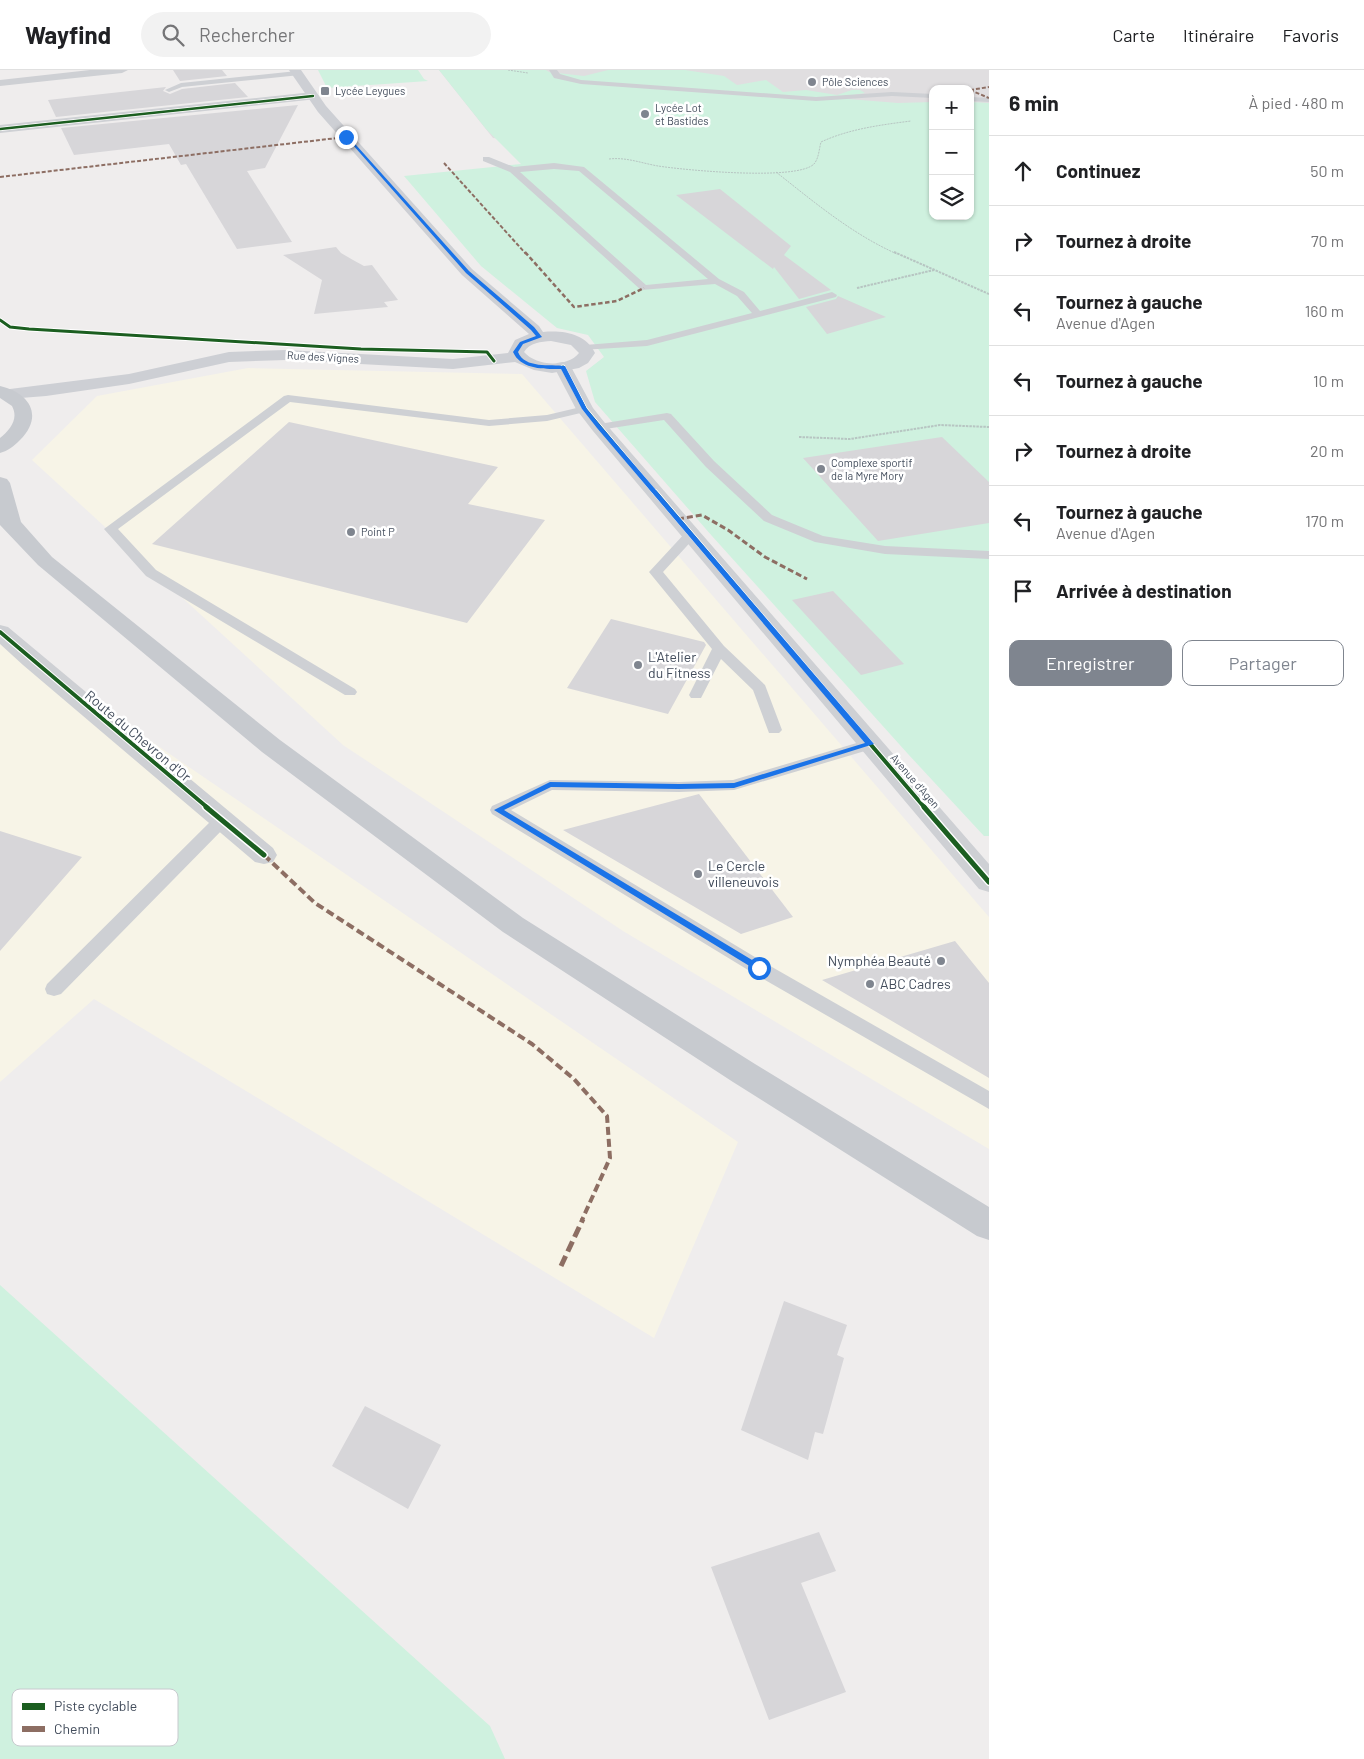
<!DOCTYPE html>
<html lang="fr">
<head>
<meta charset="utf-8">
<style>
	:root { --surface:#fff; --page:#f2f2f2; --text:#202124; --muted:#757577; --line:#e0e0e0; --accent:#7f858f }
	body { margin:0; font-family:Barlow,sans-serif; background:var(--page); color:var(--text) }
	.controls { position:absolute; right:15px; top:15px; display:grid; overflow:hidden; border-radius:10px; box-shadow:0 1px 4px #0004 }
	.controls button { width:45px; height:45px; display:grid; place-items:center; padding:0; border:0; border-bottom:1px solid var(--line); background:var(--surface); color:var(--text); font:25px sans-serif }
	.stop { position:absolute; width:15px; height:15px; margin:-11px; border:4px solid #1a73e8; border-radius:50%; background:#fff }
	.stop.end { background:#1a73e8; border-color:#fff; box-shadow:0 1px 5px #0008 }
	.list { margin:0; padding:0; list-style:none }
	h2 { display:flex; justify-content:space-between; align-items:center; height:65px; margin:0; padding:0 20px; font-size:21px }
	h2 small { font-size:16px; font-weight:400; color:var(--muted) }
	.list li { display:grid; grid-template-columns:32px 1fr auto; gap:15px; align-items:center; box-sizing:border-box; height:70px; padding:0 20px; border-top:1px solid var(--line) }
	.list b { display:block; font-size:19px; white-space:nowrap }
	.list p { margin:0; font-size:16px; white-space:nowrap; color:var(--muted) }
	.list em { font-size:16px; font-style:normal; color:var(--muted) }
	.actions { display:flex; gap:10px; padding:15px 20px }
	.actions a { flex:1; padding:11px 0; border:1px solid var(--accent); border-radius:10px; text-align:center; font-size:18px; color:var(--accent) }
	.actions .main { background:var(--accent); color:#fff }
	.icon { flex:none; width:28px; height:28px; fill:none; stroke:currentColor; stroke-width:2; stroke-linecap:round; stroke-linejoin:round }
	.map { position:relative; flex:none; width:989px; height:1689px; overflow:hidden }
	header { display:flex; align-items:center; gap:30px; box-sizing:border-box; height:70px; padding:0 25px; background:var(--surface); border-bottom:1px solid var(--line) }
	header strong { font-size:24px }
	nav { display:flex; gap:28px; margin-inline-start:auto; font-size:18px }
	.search { width:350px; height:45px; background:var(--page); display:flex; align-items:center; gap:12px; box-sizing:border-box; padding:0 18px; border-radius:28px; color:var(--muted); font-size:19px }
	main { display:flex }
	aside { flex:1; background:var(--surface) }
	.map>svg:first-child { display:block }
</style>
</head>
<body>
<header>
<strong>Wayfind</strong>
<div class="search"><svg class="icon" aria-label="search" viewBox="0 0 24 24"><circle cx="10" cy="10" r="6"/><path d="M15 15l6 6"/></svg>Rechercher</div>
<nav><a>Carte</a><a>Itinéraire</a><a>Favoris</a></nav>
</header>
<main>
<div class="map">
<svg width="989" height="1689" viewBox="0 0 989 1689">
	<rect width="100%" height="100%" fill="#efeded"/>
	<!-- commercial -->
	<path fill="#f7f4e7" d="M 248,298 L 522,304 L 989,847 L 989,1079 L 623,861 L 343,675 L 32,390 L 97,326 Z
		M 0,568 L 738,1072 L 654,1268 L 94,929 L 0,1012 Z"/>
	<!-- education -->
	<path fill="#e0dee0" d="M 439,0 L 989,0 L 989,34 L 970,32 L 970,19 L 933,19 L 933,33 L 766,95 L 493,68 Z"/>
	<!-- green -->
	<path fill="#cff1df" d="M 318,0 L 418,0 L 424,9 L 428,11 L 327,18 Z
		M 439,0 L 546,0 L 549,2 L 584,6 L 608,0 L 685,0 L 724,6 L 737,15 L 766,10 L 783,22 L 806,20 L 837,25 L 852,20 L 860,20 L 865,23 L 836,28 L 898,33 L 933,32 L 933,146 L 970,146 L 970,32 L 989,33 L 989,766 L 984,766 L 908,684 L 712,466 L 595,332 L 586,301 L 604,287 L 588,265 L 557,258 L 481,196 L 404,106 L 521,94 L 486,59 Z
		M 0,1215 L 490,1656 L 505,1689 L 0,1689 Z"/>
	<!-- building -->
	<path fill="#d7d6d9" d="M 173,0 L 222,0 L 227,6 L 180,11 Z
		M 235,13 L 248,27 L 56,47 L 48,30 L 166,17 L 163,21 L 170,24 L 182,19 Z
		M 298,35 L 265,98 L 247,101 L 292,172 L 237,179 L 186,94 L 181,95 L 169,74 L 74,85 L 61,58 Z
		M 720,119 L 791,176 L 784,185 L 831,220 L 799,229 L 774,197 L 773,199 L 676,125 Z
		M 336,177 L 341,183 L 353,190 L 364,196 L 372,195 L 398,230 L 384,232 L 388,237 L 314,244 L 322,210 L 283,185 Z
		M 838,226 L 886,247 L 827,264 L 806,237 L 836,229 Z
		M 289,352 L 498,397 L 468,434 L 545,450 L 467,553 L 152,474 Z
		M 942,367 L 989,412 L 989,453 L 878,471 L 803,388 Z
		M 833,521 L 904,594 L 861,605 L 792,530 Z
		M 611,549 L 704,572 L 706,575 L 668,644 L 567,618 Z
		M 699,724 L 793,847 L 741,864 L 563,760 Z
		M 0,761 L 82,787 L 0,881 Z
		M 955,871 L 989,913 L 989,1008 L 822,910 Z
		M 784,1231 L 847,1255 L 837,1285 L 844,1288 L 823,1364 L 815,1362 L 808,1390 L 741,1360 Z
		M 365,1336 L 441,1375 L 408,1439 L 332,1396 Z
		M 819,1462 L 836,1501 L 801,1513 L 846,1622 L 769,1650 L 711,1497 Z"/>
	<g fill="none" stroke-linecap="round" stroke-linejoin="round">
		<!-- path-far1 -->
		<path stroke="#b7c5c2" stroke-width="1" stroke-dasharray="2 1" stroke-linecap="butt" d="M 508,0 L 528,3
			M 609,89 C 626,87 641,93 658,96 C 684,100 797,111 814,94 C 819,88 819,79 821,72 C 849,59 880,55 911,51
			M 776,102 C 814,132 852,164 897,184"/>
		<!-- path -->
		<path stroke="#b7c5c2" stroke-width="2" stroke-dasharray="2.5 1" stroke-linecap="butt" d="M 894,182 L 989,224
			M 857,218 L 934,200
			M 799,367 L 850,369 L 940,355 L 989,357"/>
		<!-- lane -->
		<path fill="#ced0d4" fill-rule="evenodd" d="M 549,0 L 557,0 L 560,4 L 581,10 L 816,27 L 892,22 L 933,24 L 933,28 L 892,26 L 816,31 L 581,14 L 554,8 Z
			M 297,1 L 301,3 L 300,5 L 182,17 L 169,22 L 165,20 L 181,13 Z
			M 970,27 L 989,28 L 989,32 L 970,31 Z
			M 483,87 L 489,87 L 514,97 L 554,93 L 584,97 L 719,209 L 744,222 L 760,241 L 832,222 L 837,225 L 836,227 L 647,276 L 581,280 L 580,278 L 581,276 L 585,275 L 647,270 L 752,243 L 737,226 L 715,214 L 641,220 L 510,102 L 483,91 ZM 554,99 L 579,101 L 708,209 L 646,215 L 520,102 Z
			M 288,325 L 489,350 L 547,345 L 585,336 L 591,339 L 589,341 L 547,351 L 489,356 L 290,332 L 118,459 L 156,500 L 355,619 L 357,622 L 355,625 L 345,625 L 146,506 L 104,459 L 284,326 Z
			M 667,343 L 671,344 L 714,391 L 772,445 L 823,466 L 885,476 L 989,481 L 989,489 L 885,484 L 815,472 L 764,451 L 706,397 L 664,350 L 599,360 L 593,357 L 599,354 Z
			M 691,461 L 697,465 L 663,502 L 724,576 L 765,615 L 782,660 L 779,663 L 769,663 L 753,620 L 721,589 L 701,628 L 691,628 L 689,625 L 712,579 L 649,502 L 686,462 Z
			M 870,669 L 875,670 L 878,674 L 875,678 L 734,720 L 679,722 L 552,720 L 511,740 L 765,893 L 989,1021 L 989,1039 L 753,903 L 492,744 L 490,740 L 492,736 L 550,710 L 679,712 L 733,710 Z
			M 221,745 L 227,747 L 229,751 L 227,755 L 61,924 L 54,926 L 47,924 L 45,919 L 47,914 L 215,747 Z"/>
		<!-- street -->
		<path fill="#ced0d4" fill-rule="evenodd" d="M 90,0 L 128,0 L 122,3 L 0,16 L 0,10 Z
			M 313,22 L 319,26 L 317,29 L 0,63 L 0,55 Z
			M 563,292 L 569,293 L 593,338 L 605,353 L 989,794 L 989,822 L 979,819 L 593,361 L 576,339 L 554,297 L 557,293 Z
			M 0,555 L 8,557 L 273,778 L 277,785 L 273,792 L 264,794 L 255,792 L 23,595 L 0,574 Z"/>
		<!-- secondary -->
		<path fill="#cdcfd4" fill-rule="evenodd" d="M 289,0 L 301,0 L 326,36 L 472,199 L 539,256 L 543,262 C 564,260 586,264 595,283 L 588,293 L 579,298 L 552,303 L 534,300 L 515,292 L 453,299 L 286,290 L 229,292 L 129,314 L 46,326 L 8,329 L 2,328 L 0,323 L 2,320 L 129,304 L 229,282 L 286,280 L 453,289 L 508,283 L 515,270 L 529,264 L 462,205 L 318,42 ZM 551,271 L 571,275 L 579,283 C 567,298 536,296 524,282 C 530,272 541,272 551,271 Z"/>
		<!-- primary -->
		<path fill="#c7cacf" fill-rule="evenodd" d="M 0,316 C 30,323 44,346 20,370 C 14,376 8,381 0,383 L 0,368 C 10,360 19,349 12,336 L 0,328 Z
			M 0,407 L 7,409 L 10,413 L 21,452 L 52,487 L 280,670 L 523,848 L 755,994 L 989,1137 L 989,1170 L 977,1166 L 733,1012 L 503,862 L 262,682 L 38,495 L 0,455 Z"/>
		<!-- quiet-far4 -->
		<path stroke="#8d6e63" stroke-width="2" stroke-dasharray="4 2" stroke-linecap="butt" d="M 970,20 L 989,28
			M 970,20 L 989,17
			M 444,93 L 526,184
			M 0,107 L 346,67"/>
		<!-- quiet-far3 -->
		<path stroke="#8d6e63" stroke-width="2.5" stroke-dasharray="4.5 2.5" stroke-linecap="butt" d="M 525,182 L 574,237 L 617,231 L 644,218"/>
		<!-- quiet-far2 -->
		<path stroke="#8d6e63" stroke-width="3" stroke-dasharray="6 3" stroke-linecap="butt" d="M 678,449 L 702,445 L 728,460 L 765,487 L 807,509"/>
		<!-- quiet-far1 -->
		<path stroke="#8d6e63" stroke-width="4" stroke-dasharray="8 4" stroke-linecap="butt" d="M 264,785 L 315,833 L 532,974 L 574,1009 L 607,1046 L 610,1088 L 582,1150"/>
		<!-- quiet -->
		<path stroke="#8d6e63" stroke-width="5" stroke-dasharray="11 5" stroke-linecap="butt" d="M 561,1196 L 583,1149"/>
		<defs>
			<path id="cycleway-far3" d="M 0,59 L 313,26"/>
			<path id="cycleway-far2" d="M 0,250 L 10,257 L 29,259 L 361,279 L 487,282 L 494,291
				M 563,297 L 585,339 L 656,424"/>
			<path id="cycleway-far1" d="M 655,422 L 925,738
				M 0,562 L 208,738"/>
			<path id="cycleway" d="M 206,737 L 264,785
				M 924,737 L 989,812"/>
		</defs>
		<!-- cycleway-far3 casing -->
		<use href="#cycleway-far3" stroke="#fff" stroke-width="4"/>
		<!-- cycleway-far2 casing -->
		<use href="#cycleway-far2" stroke="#fff" stroke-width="5"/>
		<!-- cycleway-far1 casing -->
		<use href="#cycleway-far1" stroke="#fff" stroke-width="6"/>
		<!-- cycleway casing -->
		<use href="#cycleway" stroke="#fff" stroke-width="8"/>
		<!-- cycleway-far3 -->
		<use href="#cycleway-far3" stroke="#1b5e20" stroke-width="2.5"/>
		<!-- cycleway-far2 -->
		<use href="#cycleway-far2" stroke="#1b5e20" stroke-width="3"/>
		<!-- cycleway-far1 -->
		<use href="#cycleway-far1" stroke="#1b5e20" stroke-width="4"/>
		<!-- cycleway -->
		<use href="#cycleway" stroke="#1b5e20" stroke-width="5"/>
	</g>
	<!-- route -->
	<path fill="#1a73e8" d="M 345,66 L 348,66 L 469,201 L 534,257 L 542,267 L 523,274 L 518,282 C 525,299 550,294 565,296 L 587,339 L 601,356 L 874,674 L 734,718 L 679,719 L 551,717 L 504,740 L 762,896 L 762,900 L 756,900 L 494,740 L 550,712 L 679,714 L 734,713 L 865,673 L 597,358 L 582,339 L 561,299 C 545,299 521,300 513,282 L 520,272 L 536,266 L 531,260 L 466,203 Z"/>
	<!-- markers -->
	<g fill="#7f858f" stroke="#fff" stroke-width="2">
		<circle cx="812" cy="12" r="5"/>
		<rect x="320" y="16" width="10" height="10" rx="2.5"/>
		<circle cx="645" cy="44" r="5"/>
		<circle cx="821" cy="399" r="5"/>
		<circle cx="351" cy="462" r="5"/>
		<circle cx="638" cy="595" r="5"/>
		<circle cx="698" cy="804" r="5"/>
		<circle cx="941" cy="891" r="5"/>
		<circle cx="870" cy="914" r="5"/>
	</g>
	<g text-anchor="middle" stroke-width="5" stroke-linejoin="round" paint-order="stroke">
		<!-- far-poi labels -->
		<g font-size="11" fill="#434d5c" stroke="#fff" text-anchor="start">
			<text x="822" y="16">Pôle Sciences</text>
			<text x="335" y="25">Lycée Leygues</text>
			<text x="655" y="42">Lycée Lot<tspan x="655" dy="13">et Bastides</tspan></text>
			<text x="831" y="397">Complexe sportif<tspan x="831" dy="13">de la Myre Mory</tspan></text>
			<text x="361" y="466">Point P</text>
		</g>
		<!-- far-street labels -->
		<g font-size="11" fill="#434d5c" stroke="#fff">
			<text transform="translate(323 287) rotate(3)" y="4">Rue des Vignes</text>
			<text transform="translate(915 711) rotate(49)" y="4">Avenue d'Agen</text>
		</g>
		<!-- poi labels -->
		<g font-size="14" fill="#434d5c" stroke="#fff" text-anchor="start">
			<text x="648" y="592">L'Atelier<tspan x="648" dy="16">du Fitness</tspan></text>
			<text x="708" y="801">Le Cercle<tspan x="708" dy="16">villeneuvois</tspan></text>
			<text x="931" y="896" text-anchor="end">Nymphéa Beauté</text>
			<text x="880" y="919">ABC Cadres</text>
		</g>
		<!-- street labels -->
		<g font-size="14" fill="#434d5c" stroke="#fff">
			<text transform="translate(138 666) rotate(40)" y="5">Route du Chevron d'Or</text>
		</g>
	</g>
	<!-- legend -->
	<rect x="12" y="1619" width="166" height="57" rx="8" fill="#fff" stroke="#c7cace" stroke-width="1"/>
	<rect x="22" y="1633" width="23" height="7" fill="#1b5e20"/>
	<rect x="22" y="1656" width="23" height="6" fill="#8d6e63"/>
	<g font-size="14" fill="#434d5c">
		<text x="54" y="1641">Piste cyclable</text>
		<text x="54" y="1664">Chemin</text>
	</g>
</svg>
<div class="controls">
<button>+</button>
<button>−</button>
<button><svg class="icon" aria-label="layers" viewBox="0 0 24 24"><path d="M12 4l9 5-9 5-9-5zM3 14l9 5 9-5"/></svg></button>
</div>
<div class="stop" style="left:759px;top:898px"></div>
<div class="stop end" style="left:346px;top:67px"></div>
</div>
<aside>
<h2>6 min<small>À pied · 480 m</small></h2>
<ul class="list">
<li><svg class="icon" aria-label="ahead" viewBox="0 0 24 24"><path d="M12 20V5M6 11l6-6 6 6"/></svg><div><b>Continuez</b></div><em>50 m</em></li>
<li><svg class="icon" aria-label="right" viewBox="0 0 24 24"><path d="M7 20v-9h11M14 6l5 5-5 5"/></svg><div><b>Tournez à droite</b></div><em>70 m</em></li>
<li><svg class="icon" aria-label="left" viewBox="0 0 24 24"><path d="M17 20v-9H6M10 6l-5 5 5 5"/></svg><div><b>Tournez à gauche</b><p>Avenue d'Agen</p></div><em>160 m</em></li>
<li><svg class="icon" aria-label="left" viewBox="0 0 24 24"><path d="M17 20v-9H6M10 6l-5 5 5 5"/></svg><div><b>Tournez à gauche</b></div><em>10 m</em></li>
<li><svg class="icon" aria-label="right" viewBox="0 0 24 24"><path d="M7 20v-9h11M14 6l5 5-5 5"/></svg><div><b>Tournez à droite</b></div><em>20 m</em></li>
<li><svg class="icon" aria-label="left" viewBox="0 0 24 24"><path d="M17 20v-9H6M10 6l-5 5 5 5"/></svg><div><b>Tournez à gauche</b><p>Avenue d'Agen</p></div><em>170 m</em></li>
<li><svg class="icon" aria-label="arrive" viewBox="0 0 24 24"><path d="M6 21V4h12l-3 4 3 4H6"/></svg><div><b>Arrivée à destination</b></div></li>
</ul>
<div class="actions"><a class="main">Enregistrer</a><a>Partager</a></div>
</aside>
</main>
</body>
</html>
